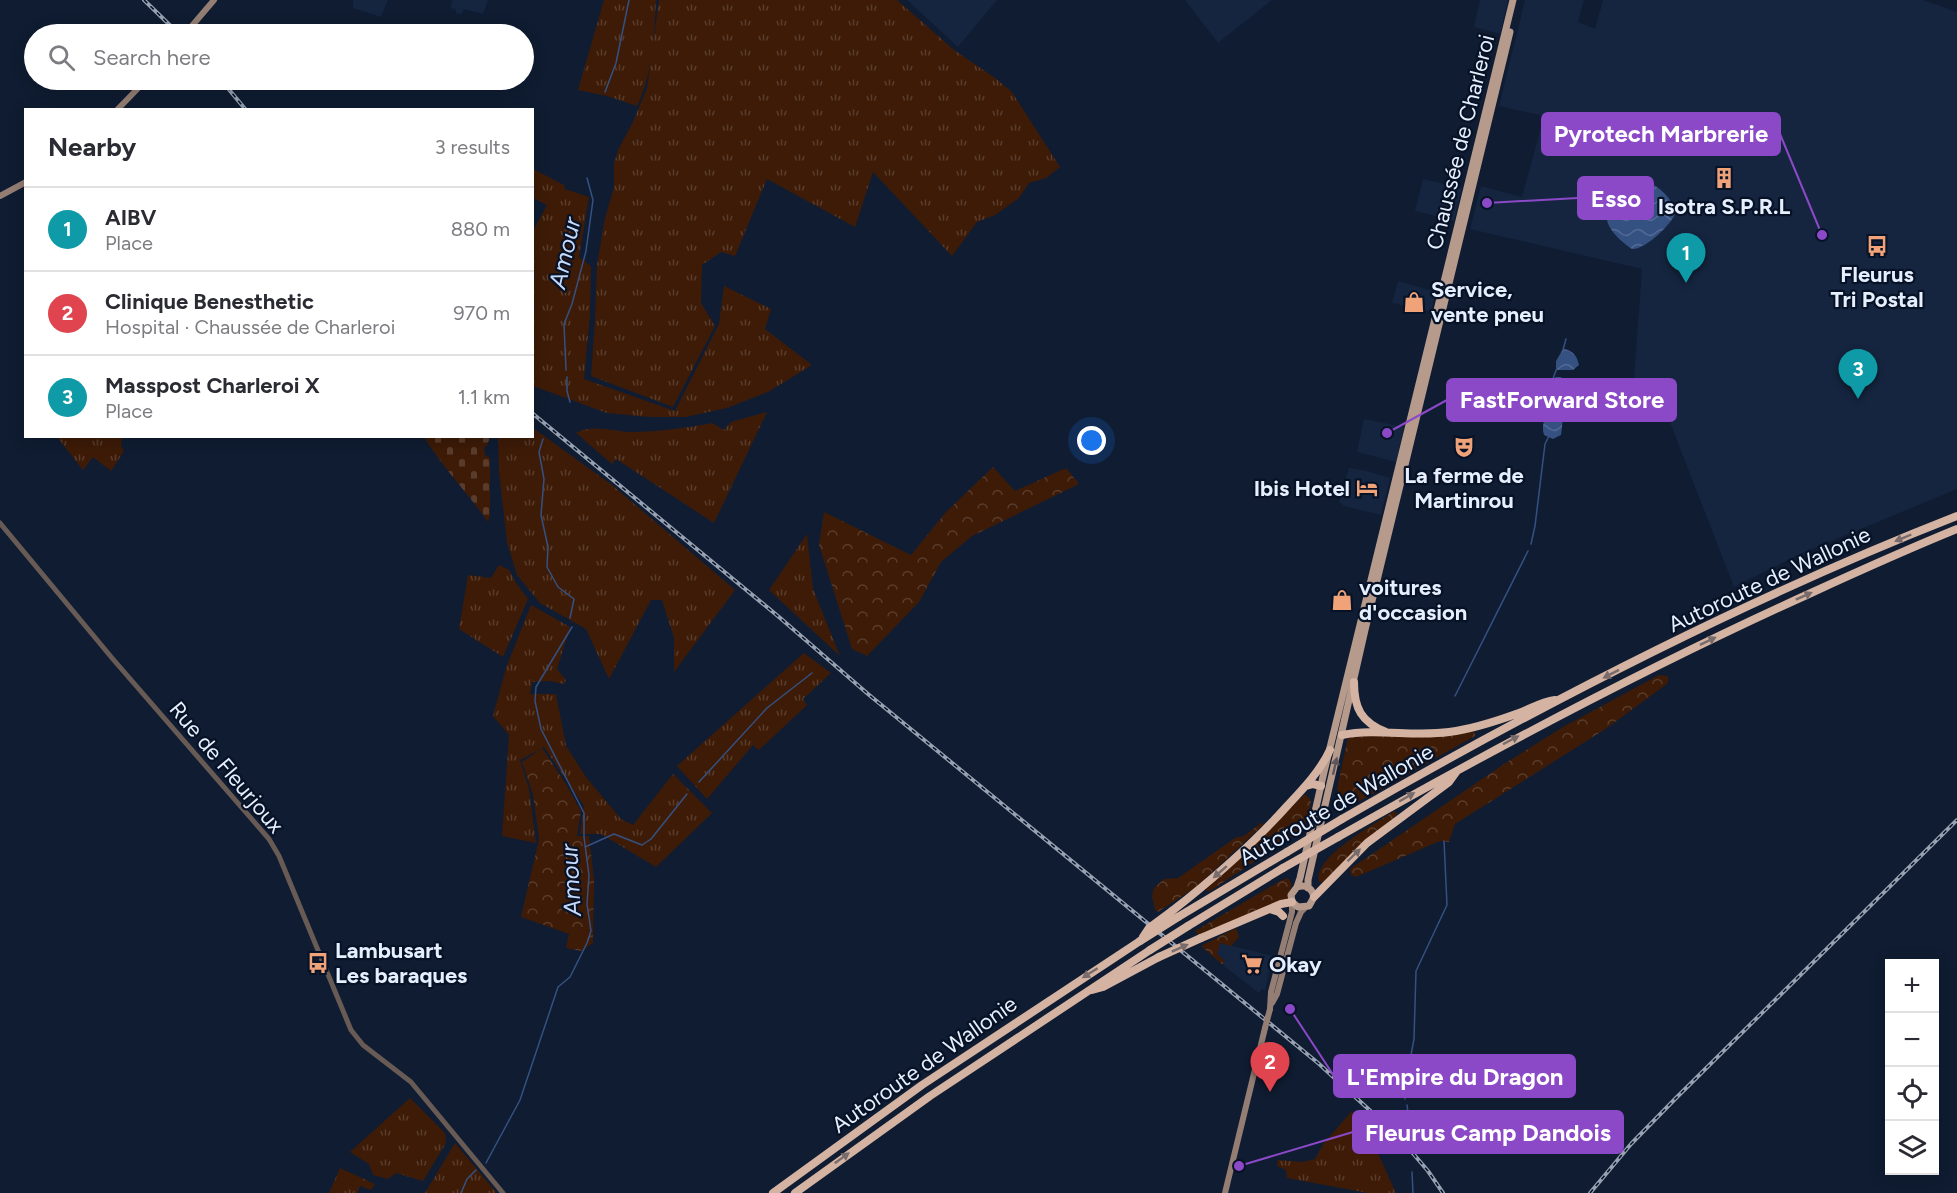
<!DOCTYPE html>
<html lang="en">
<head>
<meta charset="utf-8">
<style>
	:root { --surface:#fff; --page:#f7f7f7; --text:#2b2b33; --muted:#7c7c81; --line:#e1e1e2; --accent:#1a73e8 }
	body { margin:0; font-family:Figtree,sans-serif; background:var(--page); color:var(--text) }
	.controls { position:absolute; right:18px; bottom:18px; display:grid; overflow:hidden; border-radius:0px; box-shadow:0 3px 15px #0003 }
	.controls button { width:54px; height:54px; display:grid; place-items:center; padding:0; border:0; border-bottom:2px solid var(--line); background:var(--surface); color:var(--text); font:30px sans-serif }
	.you { position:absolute; left:1092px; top:441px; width:21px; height:21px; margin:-15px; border:4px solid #fff; border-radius:50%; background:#1a73e8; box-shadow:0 0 0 9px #1a73e833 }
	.badge { display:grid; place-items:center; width:39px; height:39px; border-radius:50%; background:var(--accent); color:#fff; font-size:20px; font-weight:700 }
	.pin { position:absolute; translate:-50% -50px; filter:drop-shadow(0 2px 3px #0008) }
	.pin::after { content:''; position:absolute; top:32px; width:21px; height:18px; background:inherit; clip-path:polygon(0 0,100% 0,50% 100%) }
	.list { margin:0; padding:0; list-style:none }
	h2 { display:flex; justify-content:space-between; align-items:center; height:78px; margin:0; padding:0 24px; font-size:26px }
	h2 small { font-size:20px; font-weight:400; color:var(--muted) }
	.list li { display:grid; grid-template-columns:39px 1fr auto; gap:18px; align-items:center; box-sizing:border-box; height:84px; padding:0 24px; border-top:2px solid var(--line) }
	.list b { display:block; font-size:22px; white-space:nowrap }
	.list p { margin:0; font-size:20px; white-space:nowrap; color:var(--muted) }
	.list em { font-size:20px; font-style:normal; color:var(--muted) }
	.icon { flex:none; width:33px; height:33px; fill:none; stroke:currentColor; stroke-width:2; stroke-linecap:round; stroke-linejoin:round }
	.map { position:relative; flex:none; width:1957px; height:1193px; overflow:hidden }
	.search { position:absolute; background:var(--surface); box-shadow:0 3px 15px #0003; left:24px; top:24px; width:510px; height:66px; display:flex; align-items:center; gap:15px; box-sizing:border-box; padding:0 21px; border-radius:33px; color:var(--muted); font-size:22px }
	.panel { position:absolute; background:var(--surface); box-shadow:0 3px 15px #0003; left:24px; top:108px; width:510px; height:330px; border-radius:0px }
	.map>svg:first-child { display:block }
</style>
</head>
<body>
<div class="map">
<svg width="1957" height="1193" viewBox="0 0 1957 1193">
	<defs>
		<pattern id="grass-tufts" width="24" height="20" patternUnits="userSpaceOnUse" patternTransform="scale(1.5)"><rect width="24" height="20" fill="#3d1b07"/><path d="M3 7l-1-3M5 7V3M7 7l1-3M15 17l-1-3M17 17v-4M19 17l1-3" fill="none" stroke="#593c2c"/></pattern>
		<pattern id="forest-crowns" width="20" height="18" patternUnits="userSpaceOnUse" patternTransform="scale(1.5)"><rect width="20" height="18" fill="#3d1b07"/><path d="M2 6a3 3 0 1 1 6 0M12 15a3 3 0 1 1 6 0" fill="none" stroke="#593c2c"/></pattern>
		<pattern id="cemetery-stones" width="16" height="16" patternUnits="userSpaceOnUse" patternTransform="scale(1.5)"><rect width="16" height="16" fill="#3d1b07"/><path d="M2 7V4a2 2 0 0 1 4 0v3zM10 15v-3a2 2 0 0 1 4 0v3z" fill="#593c2c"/></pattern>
		<pattern id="water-waves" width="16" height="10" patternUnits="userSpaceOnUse" patternTransform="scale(1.5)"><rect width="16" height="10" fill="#355182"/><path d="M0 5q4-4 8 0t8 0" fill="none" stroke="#526a95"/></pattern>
	</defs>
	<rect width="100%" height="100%" fill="#0f1c31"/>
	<!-- built -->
	<path fill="#15253f" d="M 353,0 L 388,0 L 381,17 L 353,8 Z
		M 452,0 L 488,0 L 483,14 L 464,9 L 461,15 L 456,13 L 456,9 L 451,8 Z
		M 907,0 L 997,0 L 958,47 Z
		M 1185,0 L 1272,0 L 1218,43 Z
		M 1480,0 L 1508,0 L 1500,34 L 1474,27 Z
		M 1525,0 L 1584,0 L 1578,22 L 1595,29 L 1603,0 L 1923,0 L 1957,12 L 1957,489 L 1798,555 L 1734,587 L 1662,402 L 1654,391 L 1634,377 L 1642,269 L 1470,229 L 1481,186 L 1522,197 L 1544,116 L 1499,106 Z
		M 1423,179 L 1462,188 L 1454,221 L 1415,211 Z
		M 1398,281 L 1436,292 L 1431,312 L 1392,303 Z
		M 1364,419 L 1404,427 L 1396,462 L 1357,452 Z
		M 1349,468 L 1363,470 L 1390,478 L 1381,515 L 1344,506 L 1339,502 Z
		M 1220,943 L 1273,956 L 1265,990 L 1262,989 L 1259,993 L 1224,966 L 1224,960 L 1217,954 Z"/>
	<!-- grass -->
	<path fill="url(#grass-tufts)" d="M 604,0 L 656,0 C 654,36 653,73 637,106 L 607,96 L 578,90 Z
		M 659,0 L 897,0 L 954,50 L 995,78 L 1012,92 L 1060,167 L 1046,178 L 1029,183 L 1019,198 L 995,215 L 977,222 L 952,256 L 873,172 L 855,227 L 767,179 L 735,256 L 721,252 L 702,265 L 701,303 L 715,326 L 673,407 L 591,376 L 595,322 L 597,265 L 605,218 L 614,187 L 614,163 L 619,148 L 633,122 L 647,88 Z
		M 533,169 L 564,185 L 565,189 L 589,197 L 579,257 L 591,266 L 590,314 L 584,379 L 675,411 L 719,324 L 724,286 L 771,309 L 765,329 L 812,365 L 768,392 L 727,408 L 685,417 L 650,417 L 607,413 L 533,386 L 533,231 L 547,205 L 533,198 Z
		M 767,412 L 714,523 L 616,459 L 612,464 L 576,433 C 594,423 616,433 637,432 C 662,431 687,428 712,423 L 724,430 L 731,422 Z
		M 533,428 L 612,485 L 735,590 L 674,672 L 674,638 L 662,600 L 651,600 L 609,679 L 586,629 L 540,603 L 517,575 L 507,542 L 499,472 L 498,437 L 532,436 Z
		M 57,437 L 122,437 L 121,446 L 124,451 L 111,471 L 93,457 L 83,470 Z
		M 807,534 L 813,589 L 840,656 L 769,590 Z
		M 499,565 L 509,570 L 516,583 L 528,599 L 503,657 L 459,629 L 468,575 L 491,578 Z
		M 531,605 L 570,627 L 557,669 L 566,680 L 564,684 L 549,681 L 532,682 L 530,694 L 556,694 L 566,746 L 586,777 L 621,819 L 633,825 L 673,774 L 712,813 L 656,867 L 601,834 L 580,834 L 584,806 L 544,747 L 520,760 L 529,789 L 536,843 L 502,836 L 509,735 L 493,716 L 506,668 Z
		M 804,653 L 831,673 L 803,699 L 807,705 L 759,750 L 753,745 L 707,799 L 677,766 Z
		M 410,1098 L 445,1133 L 446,1143 L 423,1181 L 396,1173 L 388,1179 L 373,1175 L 369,1164 L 350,1152 Z
		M 1352,1111 L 1375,1147 L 1396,1193 L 1368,1193 L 1287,1178 L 1286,1170 L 1277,1166 L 1278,1160 L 1303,1162 L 1315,1159 L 1324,1143 Z
		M 455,1143 L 496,1192 L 496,1193 L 425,1193 Z
		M 340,1168 L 375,1184 L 371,1190 L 360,1186 L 357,1193 L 329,1193 Z"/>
	<!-- forest -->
	<path fill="url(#forest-crowns)" d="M 993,467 L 1015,491 L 1066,468 L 1079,484 L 972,536 L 941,562 L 919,602 L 867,656 L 852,649 L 819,545 L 824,512 L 911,555 L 946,512 Z
		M 1659,675 L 1668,676 L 1668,683 L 1607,728 L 1455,824 L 1449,842 L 1440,841 L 1356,877 L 1351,875 L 1350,869 L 1504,764 L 1563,727 Z
		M 1475,731 L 1475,736 L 1358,802 C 1346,802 1341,801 1337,789 L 1348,737 Z
		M 542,748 L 566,784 L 581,811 L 577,836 L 589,836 L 594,880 L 593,943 L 581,951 L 566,948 L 569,934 L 521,917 L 539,839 L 533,795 L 522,762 Z
		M 1305,794 L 1310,799 L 1311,803 L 1304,829 L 1210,891 L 1207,891 L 1206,887 Z
		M 1394,811 L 1397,814 L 1394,818 L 1364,842 L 1324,882 L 1319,882 C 1312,857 1376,824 1394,811 Z
		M 1261,823 L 1264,824 L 1196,887 L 1158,912 L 1155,910 L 1152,896 L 1154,888 L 1164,879 L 1178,878 L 1235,838 L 1244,836 Z
		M 1288,878 L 1292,884 L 1287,899 L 1199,936 L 1195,931 L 1282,880 Z
		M 1236,928 L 1239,937 L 1231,946 L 1220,943 L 1217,954 L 1224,960 L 1223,965 L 1201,946 Z"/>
	<!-- cemetery -->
	<path fill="url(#cemetery-stones)" d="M 424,437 L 490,437 L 487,446 L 484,447 L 485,455 L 490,458 L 490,515 L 488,522 C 468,493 442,467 424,437 Z"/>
	<!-- water -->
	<path fill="url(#water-waves)" d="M 1646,182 C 1658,184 1673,200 1676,212 C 1672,224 1645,250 1632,249 C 1622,242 1605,228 1607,215 L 1637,187 Z
		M 1563,349 C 1573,350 1577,356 1579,365 L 1573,370 L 1556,370 L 1556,361 Z
		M 1556,377 L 1561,377 L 1564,381 C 1562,400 1564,418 1561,435 L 1553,439 L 1544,435 C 1541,426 1545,420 1547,410 C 1549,399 1548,390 1552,379 Z"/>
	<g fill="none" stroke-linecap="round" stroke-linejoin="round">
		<!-- stream -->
		<path stroke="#355182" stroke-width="1.5" d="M 605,92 L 616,63 L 629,0
			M 1563,350 L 1566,339
			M 566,370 L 564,324 L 572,304 L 586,251 L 593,200 L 587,178
			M 567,377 L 567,391 L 570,402
			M 1552,381 L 1557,368
			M 543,439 L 539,452 L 544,479 L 541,515 L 548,547 L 547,567 L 558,587 L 574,599 L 570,618
			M 1531,544 L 1535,526 L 1545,444 L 1549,436
			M 1455,696 L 1528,551
			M 699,782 L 767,708 L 812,673
			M 585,847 L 614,834 L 642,845 L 651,839 L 687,794
			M 1405,1099 L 1404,1092 L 1414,1039 L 1416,971 L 1447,905 L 1444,841
			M 1407,1105 L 1411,1137
			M 486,1163 L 520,1100 L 558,987 L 570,977 L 587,943 L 591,931 L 587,904 L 589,875 L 584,837 L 584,813 L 541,729 L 535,701 L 536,687 L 572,627
			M 1412,1172 L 1413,1193
			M 461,1193 L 467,1179 L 476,1170"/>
		<!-- tertiary -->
		<path stroke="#685a54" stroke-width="5" d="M 0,523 L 112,658 L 269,839 L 279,856 L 351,1030 L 363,1045 L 411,1082 L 503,1193"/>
		<!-- secondary -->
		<path stroke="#947e73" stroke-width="6" d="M 185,34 L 214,0
			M 117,110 L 146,80
			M 0,196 L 26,182
			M 1272,1003 L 1277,994 L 1296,923 L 1301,912 L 1305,908
			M 1270,1009 L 1271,992 L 1292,912 L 1292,902
			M 1225,1193 L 1265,1028"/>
		<!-- primary -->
		<path stroke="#b69a8c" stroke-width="7" d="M 1297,887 C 1306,884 1312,888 1314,897 L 1309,906 L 1298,907 L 1292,902 L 1291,895 L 1297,887 L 1300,878 L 1324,772 L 1513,0
			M 1308,888 L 1308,880 L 1365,630 L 1510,32"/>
		<!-- motorway -->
		<path stroke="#d4b3a2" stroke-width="8" d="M 1354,682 C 1354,708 1361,722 1386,732
			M 1342,735 C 1377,728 1413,737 1449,732 C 1472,729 1494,722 1516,714 C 1530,709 1541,702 1555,700
			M 1306,786 L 1313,784 L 1321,786
			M 1342,819 C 1540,705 1745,599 1957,516
			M 1338,837 C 1493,749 1649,666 1811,593 C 1859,571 1908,549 1957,529
			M 1314,897 L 1367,843 L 1449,782 L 1457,771
			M 1270,909 L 1279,912 L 1283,916
			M 1172,911 C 1213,879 1253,844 1288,805 C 1304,788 1320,771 1330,750
			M 1178,917 L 1287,852
			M 1188,926 L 1283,868
			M 1201,938 L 1281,904 L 1292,902
			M 1092,990 L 1103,987 L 1159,957
			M 773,1193 L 922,1085 L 1140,941
			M 795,1193 L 930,1096 L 1150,950"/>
		<defs>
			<path id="rail" d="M 144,0 L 179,34
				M 221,80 L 246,110
				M 532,413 L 779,617 L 868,694 L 1318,1063 L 1399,1137 L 1428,1171 L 1443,1193
				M 1590,1193 L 1631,1144 L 1676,1098 L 1957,820"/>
		</defs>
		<!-- rail casing -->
		<use href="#rail" stroke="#96a1b2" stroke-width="4"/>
		<!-- rail -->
		<use href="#rail" stroke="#071227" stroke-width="1.5" stroke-dasharray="4.5" stroke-linecap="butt"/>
		<!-- secondary-bridge -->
		<path stroke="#947e73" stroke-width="6" d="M 1265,1028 L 1270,1009"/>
		<!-- motorway-bridge -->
		<path stroke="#d4b3a2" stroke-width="8" d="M 1287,852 L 1342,819
			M 1283,868 L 1338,837
			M 1143,937 L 1149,928 L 1172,911
			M 1140,941 L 1178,917
			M 1150,950 L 1188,926
			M 1159,957 L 1201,938"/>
	</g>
	<!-- one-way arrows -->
	<defs><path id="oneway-solid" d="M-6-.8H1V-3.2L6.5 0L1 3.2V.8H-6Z" transform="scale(1.5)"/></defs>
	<g fill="#786b6b">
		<use href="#oneway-solid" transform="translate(1903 538) rotate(157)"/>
		<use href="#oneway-solid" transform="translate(1804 596) rotate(-24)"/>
		<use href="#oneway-solid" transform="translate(1708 641) rotate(-26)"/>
		<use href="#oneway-solid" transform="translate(1611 674) rotate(153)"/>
		<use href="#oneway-solid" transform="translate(1511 740) rotate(-28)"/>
		<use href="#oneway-solid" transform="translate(1407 797) rotate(-30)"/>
		<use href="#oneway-solid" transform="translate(1354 855) rotate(-44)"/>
		<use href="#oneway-solid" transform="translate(1220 872) rotate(139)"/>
		<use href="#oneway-solid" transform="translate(1180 948) rotate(-24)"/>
		<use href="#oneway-solid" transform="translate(1090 973) rotate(148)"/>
		<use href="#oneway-solid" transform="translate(842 1158) rotate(-36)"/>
	</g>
	<use fill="#5e565a" href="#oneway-solid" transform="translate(1335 766) rotate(-77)"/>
	<!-- icons -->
	<defs>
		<symbol id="building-bare" viewBox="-9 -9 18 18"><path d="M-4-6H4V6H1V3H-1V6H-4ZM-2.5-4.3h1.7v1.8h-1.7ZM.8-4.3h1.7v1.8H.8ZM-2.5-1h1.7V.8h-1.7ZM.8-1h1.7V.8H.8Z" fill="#f0a279" stroke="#071227" stroke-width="2.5" paint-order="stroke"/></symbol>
		<symbol id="bus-bare" viewBox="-9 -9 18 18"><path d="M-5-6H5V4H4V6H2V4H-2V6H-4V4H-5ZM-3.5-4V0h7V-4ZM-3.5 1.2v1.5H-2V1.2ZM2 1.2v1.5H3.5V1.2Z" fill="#f0a279" stroke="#071227" stroke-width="2.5" paint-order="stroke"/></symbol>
		<symbol id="shop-bare" viewBox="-9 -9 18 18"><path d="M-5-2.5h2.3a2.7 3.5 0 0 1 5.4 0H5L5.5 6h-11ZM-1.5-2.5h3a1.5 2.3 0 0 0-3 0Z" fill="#f0a279" stroke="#071227" stroke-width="2.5" paint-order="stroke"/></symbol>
		<symbol id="theatre-bare" viewBox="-9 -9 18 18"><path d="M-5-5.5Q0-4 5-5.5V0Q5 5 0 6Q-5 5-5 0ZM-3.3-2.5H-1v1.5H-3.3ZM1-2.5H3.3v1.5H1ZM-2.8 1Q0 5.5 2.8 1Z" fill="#f0a279" stroke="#071227" stroke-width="2.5" paint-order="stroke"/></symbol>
		<symbol id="hotel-bare" viewBox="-9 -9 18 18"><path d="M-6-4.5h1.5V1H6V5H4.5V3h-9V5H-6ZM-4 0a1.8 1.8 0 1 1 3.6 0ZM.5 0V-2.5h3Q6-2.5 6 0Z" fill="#f0a279" stroke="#071227" stroke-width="2.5" paint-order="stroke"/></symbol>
		<symbol id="supermarket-bare" viewBox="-9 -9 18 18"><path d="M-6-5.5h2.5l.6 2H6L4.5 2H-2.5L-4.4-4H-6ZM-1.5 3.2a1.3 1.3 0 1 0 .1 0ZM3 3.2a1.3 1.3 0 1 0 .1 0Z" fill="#f0a279" stroke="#071227" stroke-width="2.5" paint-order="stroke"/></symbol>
	</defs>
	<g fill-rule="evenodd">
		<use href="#building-bare" x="1709" y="163" width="30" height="30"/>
		<use href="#bus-bare" x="1862" y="231" width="30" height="30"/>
		<use href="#shop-bare" x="1399" y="287" width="30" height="30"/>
		<use href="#theatre-bare" x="1449" y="432" width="30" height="30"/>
		<use href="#hotel-bare" x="1352" y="473" width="30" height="30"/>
		<use href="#shop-bare" x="1327" y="585" width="30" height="30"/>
		<use href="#bus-bare" x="303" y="948" width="30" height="30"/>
		<use href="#supermarket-bare" x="1237" y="949" width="30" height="30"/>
	</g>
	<g text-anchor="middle" stroke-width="4.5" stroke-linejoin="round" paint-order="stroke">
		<!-- street labels -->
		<g font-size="22" fill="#e5effe" stroke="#071227">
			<text transform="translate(1460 142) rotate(-76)" y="8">Chaussée de Charleroi</text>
			<text transform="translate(1769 579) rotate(-25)" y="8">Autoroute de Wallonie</text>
			<text transform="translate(227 767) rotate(50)" y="8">Rue de Fleurjoux</text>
			<text transform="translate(1336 804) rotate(-30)" y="8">Autoroute de Wallonie</text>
			<text transform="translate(924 1064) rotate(-35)" y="8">Autoroute de Wallonie</text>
		</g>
		<!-- poi labels -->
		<g font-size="22" font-weight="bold" fill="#e5effe" stroke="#071227" text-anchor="start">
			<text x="1724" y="214" text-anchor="middle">Isotra S.P.R.L</text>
			<text x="1877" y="282" text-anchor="middle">Fleurus<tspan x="1877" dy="25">Tri Postal</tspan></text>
			<text x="1431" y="297">Service,<tspan x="1431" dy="25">vente pneu</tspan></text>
			<text x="1464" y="483" text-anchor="middle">La ferme de<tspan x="1464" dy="25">Martinrou</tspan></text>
			<text x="1350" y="496" text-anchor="end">Ibis Hotel</text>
			<text x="1359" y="595">voitures<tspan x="1359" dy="25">d'occasion</tspan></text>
			<text x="335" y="958">Lambusart<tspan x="335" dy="25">Les baraques</tspan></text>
			<text x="1269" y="972">Okay</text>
		</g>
		<!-- water labels -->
		<g font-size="24" font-style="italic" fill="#c7d9f8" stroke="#071227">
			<text transform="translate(565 253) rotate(-77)" y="8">Amour</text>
			<text transform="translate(571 880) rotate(-93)" y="8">Amour</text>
		</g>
	</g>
	<!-- callouts -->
	<path fill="none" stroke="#8b49c8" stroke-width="2" d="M1822 235L1780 134M1487 203L1578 198M1387 433L1447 400M1290 1009L1334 1076M1239 1166L1353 1132"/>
	<g fill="#8b49c8" stroke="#071227" stroke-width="2">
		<circle cx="1822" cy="235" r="6"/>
		<circle cx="1487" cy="203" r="6"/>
		<circle cx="1387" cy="433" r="6"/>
		<circle cx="1290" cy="1009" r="6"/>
		<circle cx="1239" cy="1166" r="6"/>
	</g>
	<g fill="#8b49c8" stroke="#8b49c8" stroke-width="2">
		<rect x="1542" y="113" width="238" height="42" rx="6"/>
		<rect x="1578" y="177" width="75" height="42" rx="6"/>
		<rect x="1447" y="379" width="229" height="42" rx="6"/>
		<rect x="1334" y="1055" width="241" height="42" rx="6"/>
		<rect x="1353" y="1111" width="270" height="42" rx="6"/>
	</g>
	<g font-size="24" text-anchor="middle" font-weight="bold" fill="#fff">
		<text x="1661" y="142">Pyrotech Marbrerie</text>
		<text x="1616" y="207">Esso</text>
		<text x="1562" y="408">FastForward Store</text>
		<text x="1455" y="1085">L'Empire du Dragon</text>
		<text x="1488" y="1141">Fleurus Camp Dandois</text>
	</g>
</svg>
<div class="controls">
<button>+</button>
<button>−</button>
<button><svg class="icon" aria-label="locate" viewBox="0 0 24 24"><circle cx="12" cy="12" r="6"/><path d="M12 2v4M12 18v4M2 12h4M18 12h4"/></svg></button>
<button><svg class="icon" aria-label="layers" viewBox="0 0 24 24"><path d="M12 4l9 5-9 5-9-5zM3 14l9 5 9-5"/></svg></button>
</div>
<div class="you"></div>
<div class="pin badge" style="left:1686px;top:283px;background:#0f9aa8">1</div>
<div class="pin badge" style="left:1270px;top:1092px;background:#e0444e">2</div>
<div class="pin badge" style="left:1858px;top:399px;background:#0f9aa8">3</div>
<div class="search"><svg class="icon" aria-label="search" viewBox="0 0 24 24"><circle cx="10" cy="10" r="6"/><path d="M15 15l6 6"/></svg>Search here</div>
<section class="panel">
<h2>Nearby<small>3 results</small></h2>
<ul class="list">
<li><span class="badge" style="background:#0f9aa8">1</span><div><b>AIBV</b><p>Place</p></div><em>880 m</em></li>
<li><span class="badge" style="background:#e0444e">2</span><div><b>Clinique Benesthetic</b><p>Hospital · Chaussée de Charleroi</p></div><em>970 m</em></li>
<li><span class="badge" style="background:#0f9aa8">3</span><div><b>Masspost Charleroi X</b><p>Place</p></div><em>1.1 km</em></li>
</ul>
</section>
</div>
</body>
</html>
